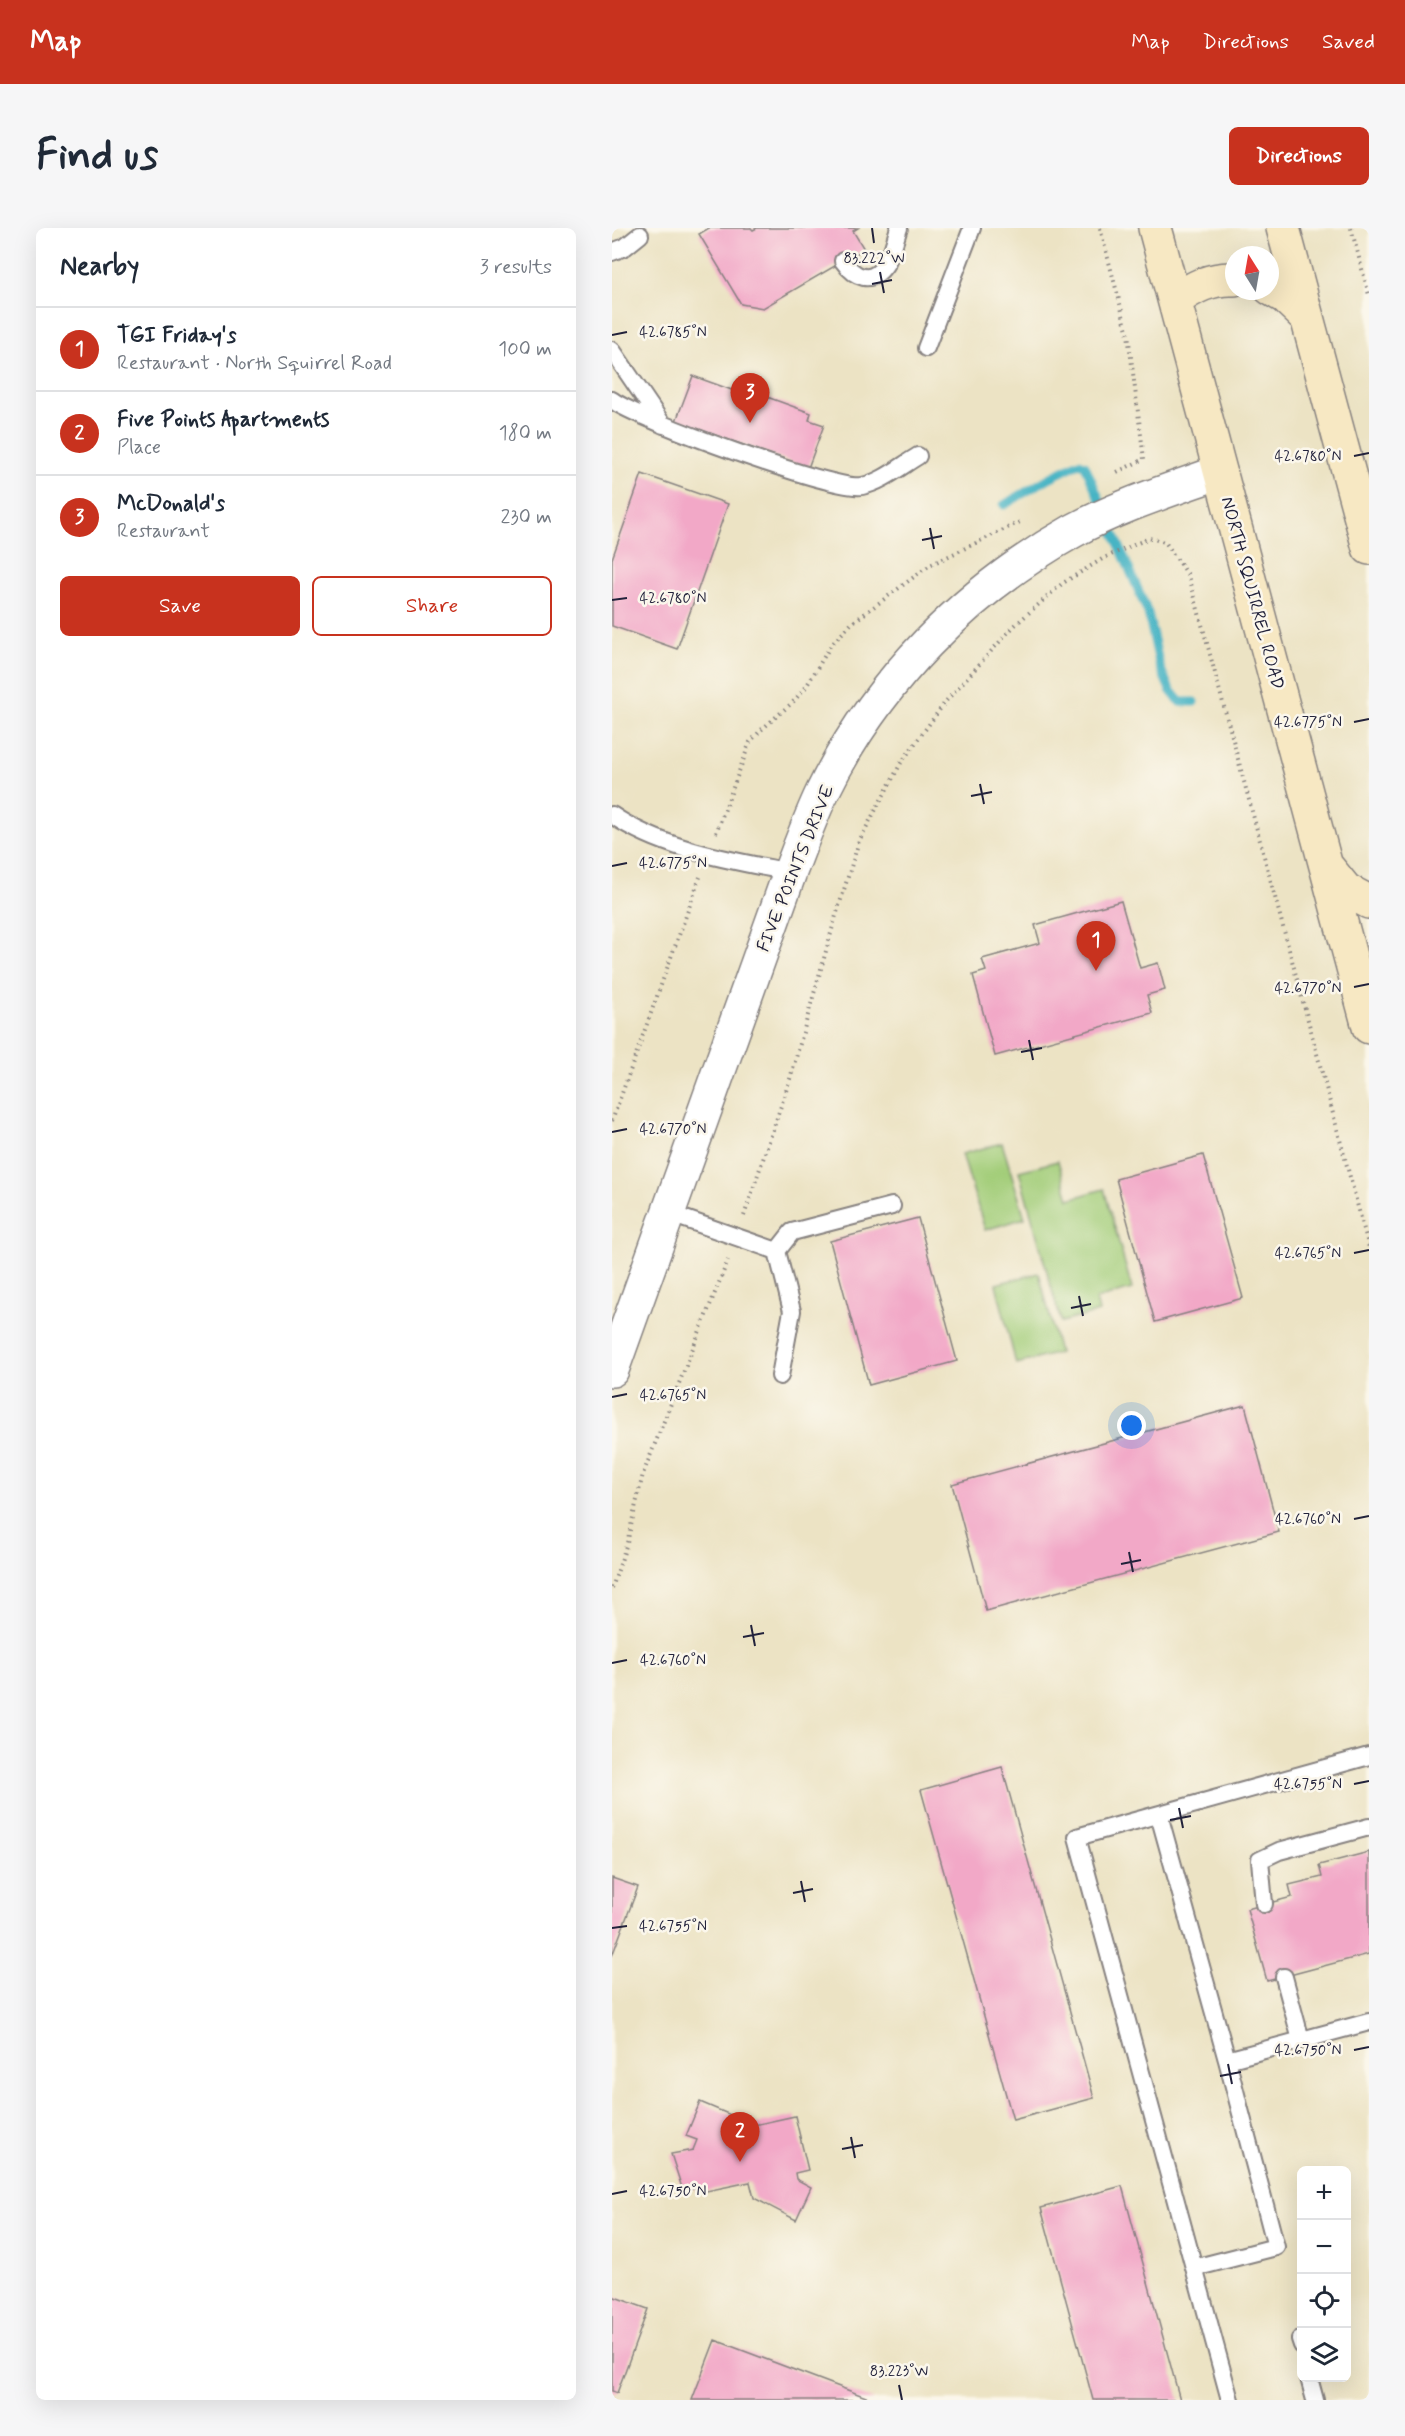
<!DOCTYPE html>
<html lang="en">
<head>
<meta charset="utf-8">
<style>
	:root { --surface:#fff; --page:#f6f6f7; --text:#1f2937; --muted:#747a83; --line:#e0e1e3; --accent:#c8321e }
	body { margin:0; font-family:Mynerve,sans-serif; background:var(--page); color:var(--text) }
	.controls { position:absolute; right:18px; bottom:18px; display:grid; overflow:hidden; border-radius:9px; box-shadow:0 6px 24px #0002 }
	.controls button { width:54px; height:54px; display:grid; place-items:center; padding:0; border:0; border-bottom:2px solid var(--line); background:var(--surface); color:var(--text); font:30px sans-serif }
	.compass { position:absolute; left:613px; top:18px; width:54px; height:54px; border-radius:50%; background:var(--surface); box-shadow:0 6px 24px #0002; rotate:349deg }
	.you { position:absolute; left:520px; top:1198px; width:21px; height:21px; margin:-15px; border:4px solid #fff; border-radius:50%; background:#1a73e8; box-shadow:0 0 0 9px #1a73e833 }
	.badge { display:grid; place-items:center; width:39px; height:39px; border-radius:50%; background:var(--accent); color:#fff; font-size:20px; font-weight:700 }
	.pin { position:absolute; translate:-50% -50px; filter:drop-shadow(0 2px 3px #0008) }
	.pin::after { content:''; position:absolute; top:32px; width:21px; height:18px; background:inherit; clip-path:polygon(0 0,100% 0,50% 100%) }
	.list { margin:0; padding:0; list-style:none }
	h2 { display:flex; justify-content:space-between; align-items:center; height:78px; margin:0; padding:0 24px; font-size:26px }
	h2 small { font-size:20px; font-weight:400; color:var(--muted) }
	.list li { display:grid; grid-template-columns:39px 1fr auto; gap:18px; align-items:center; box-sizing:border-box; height:84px; padding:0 24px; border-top:2px solid var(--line) }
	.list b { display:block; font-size:22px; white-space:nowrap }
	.list p { margin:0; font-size:20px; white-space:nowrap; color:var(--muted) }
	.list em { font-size:20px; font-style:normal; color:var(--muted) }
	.actions { display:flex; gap:12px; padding:18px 24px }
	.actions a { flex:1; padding:14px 0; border:2px solid var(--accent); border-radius:9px; text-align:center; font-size:21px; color:var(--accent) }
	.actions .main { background:var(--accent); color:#fff }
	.icon { flex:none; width:33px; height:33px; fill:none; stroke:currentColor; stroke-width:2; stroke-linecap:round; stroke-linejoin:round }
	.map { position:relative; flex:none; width:757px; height:2172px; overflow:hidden; border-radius:9px }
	header { display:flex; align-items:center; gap:36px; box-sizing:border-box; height:84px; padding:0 30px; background:var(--accent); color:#fff }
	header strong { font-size:28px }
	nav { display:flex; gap:33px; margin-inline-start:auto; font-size:21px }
	.intro { display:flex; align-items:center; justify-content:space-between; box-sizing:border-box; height:144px; padding:0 36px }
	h1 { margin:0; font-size:42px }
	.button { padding:15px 27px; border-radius:9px; background:var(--accent); color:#fff; font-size:21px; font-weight:700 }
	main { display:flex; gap:36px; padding:0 36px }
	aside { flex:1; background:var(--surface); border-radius:9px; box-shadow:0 6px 24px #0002 }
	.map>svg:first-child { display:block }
</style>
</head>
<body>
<header>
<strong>Map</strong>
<nav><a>Map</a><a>Directions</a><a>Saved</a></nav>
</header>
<div class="intro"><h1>Find us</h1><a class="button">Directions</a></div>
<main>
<aside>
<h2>Nearby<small>3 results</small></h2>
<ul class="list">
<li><span class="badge">1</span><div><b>TGI Friday's</b><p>Restaurant · North Squirrel Road</p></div><em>100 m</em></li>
<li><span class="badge">2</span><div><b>Five Points Apartments</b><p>Place</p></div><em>180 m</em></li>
<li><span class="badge">3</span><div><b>McDonald's</b><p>Restaurant</p></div><em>230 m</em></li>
</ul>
<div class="actions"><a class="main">Save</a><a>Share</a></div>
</aside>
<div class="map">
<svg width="757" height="2172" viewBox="0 0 757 2172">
	<rect width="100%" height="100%" fill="#fbf7ec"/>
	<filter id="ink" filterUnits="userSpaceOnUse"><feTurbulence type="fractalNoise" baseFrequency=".0167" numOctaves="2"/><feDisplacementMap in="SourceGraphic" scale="12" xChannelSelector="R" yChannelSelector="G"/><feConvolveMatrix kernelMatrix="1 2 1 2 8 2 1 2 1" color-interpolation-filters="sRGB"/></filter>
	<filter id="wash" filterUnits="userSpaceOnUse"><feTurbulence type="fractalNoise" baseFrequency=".008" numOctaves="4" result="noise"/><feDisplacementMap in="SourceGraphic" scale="24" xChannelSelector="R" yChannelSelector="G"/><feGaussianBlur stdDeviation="1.35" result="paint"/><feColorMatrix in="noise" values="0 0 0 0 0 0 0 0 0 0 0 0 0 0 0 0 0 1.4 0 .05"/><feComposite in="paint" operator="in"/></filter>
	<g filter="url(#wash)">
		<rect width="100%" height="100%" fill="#ece3c4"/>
		<!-- green -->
		<path fill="#a3cd79" stroke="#62785a" stroke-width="1.5" d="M 390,915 L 413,990 L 373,1002 L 350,926 Z
			M 446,933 L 457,971 L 492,961 L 520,1061 L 484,1071 L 487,1084 L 449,1094 L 407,943 Z
			M 427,1045 L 447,1125 L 404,1136 L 384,1056 Z"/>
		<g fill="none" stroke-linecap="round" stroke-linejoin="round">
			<!-- stream -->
			<path stroke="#47b4c4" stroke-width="9" d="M 392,277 L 437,250 L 467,235 L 473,237 L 536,385 L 548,439 L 558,462 L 568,474 L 582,474"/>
		</g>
		<g id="blocks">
			<!-- building -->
			<path fill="#f2a8c7" d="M 97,0 L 139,0 L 141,2 L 145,0 L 246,0 L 241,3 L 252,21 L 151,80 L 129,76 L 87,6 Z
				M 81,148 L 142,170 L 144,165 L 199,185 L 197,192 L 212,197 L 196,240 L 64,193 Z
				M 30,246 L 116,276 L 65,421 L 0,398 L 0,331 Z
				M 509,673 L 528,740 L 546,735 L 553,762 L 535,767 L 540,785 L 383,828 L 361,747 L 374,743 L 370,731 L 428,715 L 423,697 Z
				M 591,927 L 631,1070 L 543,1094 L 504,951 Z
				M 306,990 L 345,1133 L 257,1157 L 218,1013 Z
				M 633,1177 L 667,1304 L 374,1383 L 340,1256 Z
				M 390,1539 L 482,1870 L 401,1892 L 309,1562 Z
				M 757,1624 L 757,1726 L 655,1753 L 635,1681 L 680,1669 L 677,1657 L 710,1649 L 707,1637 Z
				M 0,1650 L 26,1659 L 0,1728 Z
				M 88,1874 L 142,1897 L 183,1888 L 196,1942 L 183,1945 L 184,1951 L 199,1959 L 184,1992 L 142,1970 L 138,1954 L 85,1965 L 83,1959 L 71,1963 L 59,1926 L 81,1922 L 85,1912 L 74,1908 Z
				M 510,1958 L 568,2172 L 481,2172 L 429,1980 Z
				M 0,2068 L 36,2081 L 5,2165 L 0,2163 Z
				M 103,2112 L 262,2172 L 80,2172 Z"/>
		</g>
	</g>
	<g filter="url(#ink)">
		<use href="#blocks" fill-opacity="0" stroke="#878280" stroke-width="1.5"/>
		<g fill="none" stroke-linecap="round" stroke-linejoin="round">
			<defs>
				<path id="lane" d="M 0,24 L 13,19 L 28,7
					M 231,33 C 243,50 259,57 273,37 C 280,27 283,11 287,0
					M 314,120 L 360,0
					M 0,122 L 51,197
					M 0,172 C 25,191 222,263 250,258 C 270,254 289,238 306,228
					M 0,587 C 51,622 118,632 178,644
					M 56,985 L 165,1023 L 180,1083 L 168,1148
					M 165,1023 L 180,1004 L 280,978
					M 547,1587 L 615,1832
					M 652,1676 L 648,1632 L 667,1623 L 757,1599
					M 672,1749 L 689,1812
					M 582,2040 L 664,2019 L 615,1832 L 757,1794
					M 688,2111 L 690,2117
					M 697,2150 L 703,2172
					M 618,2172 L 465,1609 L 757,1528"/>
				<path id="street" d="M 0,1142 L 178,644 C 188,618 198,590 210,565 C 264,454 354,363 461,303 C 507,278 558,262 608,244"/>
				<path id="secondary" d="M 543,0 L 757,799
					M 671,0 L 757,320
					M 658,60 L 673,69 L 695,90
					M 563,73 C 581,59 599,50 622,51
					M 716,640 L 734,662 L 757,674"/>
			</defs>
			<!-- lane casing -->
			<use href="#lane" stroke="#878280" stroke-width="20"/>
			<!-- street casing -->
			<use href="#street" stroke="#878280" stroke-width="36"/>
			<!-- secondary casing -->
			<use href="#secondary" stroke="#878280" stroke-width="36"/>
			<!-- path -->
			<path stroke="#878280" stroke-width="4" stroke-dasharray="1.5 4.5" stroke-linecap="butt" d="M 488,0 L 516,106 L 532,231 L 505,244
				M 739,0 L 757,67
				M 104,605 L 138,514 L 149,502 L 181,474 L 194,459 L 219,417 L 240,395 L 318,337 L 410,293
				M 0,893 L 88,649
				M 132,988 L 178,851 L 223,691 L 247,613 L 289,535 L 334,473 L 402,398 L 451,355 L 492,330 L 537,310 L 553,314 L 577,348 L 757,1020
				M 0,1360 L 15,1315 L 31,1246 L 116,1032"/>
			<!-- lane -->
			<use href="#lane" stroke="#fff" stroke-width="16"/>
			<!-- street -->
			<use href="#street" stroke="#fff" stroke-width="33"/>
			<!-- secondary -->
			<use href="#secondary" stroke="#f7e8c3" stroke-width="33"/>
		</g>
	</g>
	<!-- ticks -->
	<path fill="none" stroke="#22223b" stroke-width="2" d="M 260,0 L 262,15M 268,44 L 272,65M 260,56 L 280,52M 0,107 L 15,104M 742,228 L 757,225M 318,300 L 322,321M 310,312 L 330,308M 0,372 L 15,370M 742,494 L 757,491M 368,556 L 372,576M 359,568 L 380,564M 0,638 L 15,635M 742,759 L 757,756M 417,812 L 421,832M 409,824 L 430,820M 0,904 L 15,901M 742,1025 L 757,1022M 467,1068 L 471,1088M 459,1080 L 479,1076M 0,1169 L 15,1166M 742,1291 L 757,1288M 517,1324 L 521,1344M 509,1336 L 529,1332M 139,1397 L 143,1418M 131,1409 L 152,1405M 0,1435 L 15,1432M 742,1556 L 757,1553M 567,1580 L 571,1600M 558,1592 L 579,1588M 189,1653 L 193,1674M 181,1665 L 201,1661M 0,1700 L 15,1698M 742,1822 L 757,1819M 616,1836 L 620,1856M 608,1848 L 629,1844M 239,1909 L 243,1930M 230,1921 L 251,1917M 0,1966 L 15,1963M 287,2157 L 290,2172"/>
	<g text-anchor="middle" stroke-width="5" stroke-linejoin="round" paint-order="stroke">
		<!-- street labels -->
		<g font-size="18" fill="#22223b" stroke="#fbf7ec">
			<text transform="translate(641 365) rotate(75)" y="6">NORTH SQUIRREL ROAD</text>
			<text transform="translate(183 640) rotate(-68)" y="6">FIVE POINTS DRIVE</text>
		</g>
	</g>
	<g font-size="15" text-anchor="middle" fill="#22223b" stroke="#fbf7ec" stroke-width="5" stroke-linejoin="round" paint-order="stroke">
		<text x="262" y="35">83.222°W</text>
		<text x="61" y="109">42.6785°N</text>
		<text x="696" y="233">42.6780°N</text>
		<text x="61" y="375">42.6780°N</text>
		<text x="696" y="499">42.6775°N</text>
		<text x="61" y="640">42.6775°N</text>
		<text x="696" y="765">42.6770°N</text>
		<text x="61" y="906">42.6770°N</text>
		<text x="696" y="1030">42.6765°N</text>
		<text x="61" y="1172">42.6765°N</text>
		<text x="696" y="1296">42.6760°N</text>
		<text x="61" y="1437">42.6760°N</text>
		<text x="696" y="1561">42.6755°N</text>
		<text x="61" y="1703">42.6755°N</text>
		<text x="696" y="1827">42.6750°N</text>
		<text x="61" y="1968">42.6750°N</text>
		<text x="287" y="2148">83.223°W</text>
	</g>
</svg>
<div class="controls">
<button>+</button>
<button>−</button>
<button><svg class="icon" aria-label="locate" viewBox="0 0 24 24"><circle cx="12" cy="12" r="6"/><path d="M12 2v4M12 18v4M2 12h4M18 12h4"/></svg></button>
<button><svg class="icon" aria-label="layers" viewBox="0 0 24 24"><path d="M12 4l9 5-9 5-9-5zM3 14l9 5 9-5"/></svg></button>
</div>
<svg class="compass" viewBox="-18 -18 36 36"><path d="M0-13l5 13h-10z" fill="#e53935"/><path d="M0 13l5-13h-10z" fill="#747a83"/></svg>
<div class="you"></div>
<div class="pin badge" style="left:484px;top:743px">1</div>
<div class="pin badge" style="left:128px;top:1934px">2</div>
<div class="pin badge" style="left:138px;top:195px">3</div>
</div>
</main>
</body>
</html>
